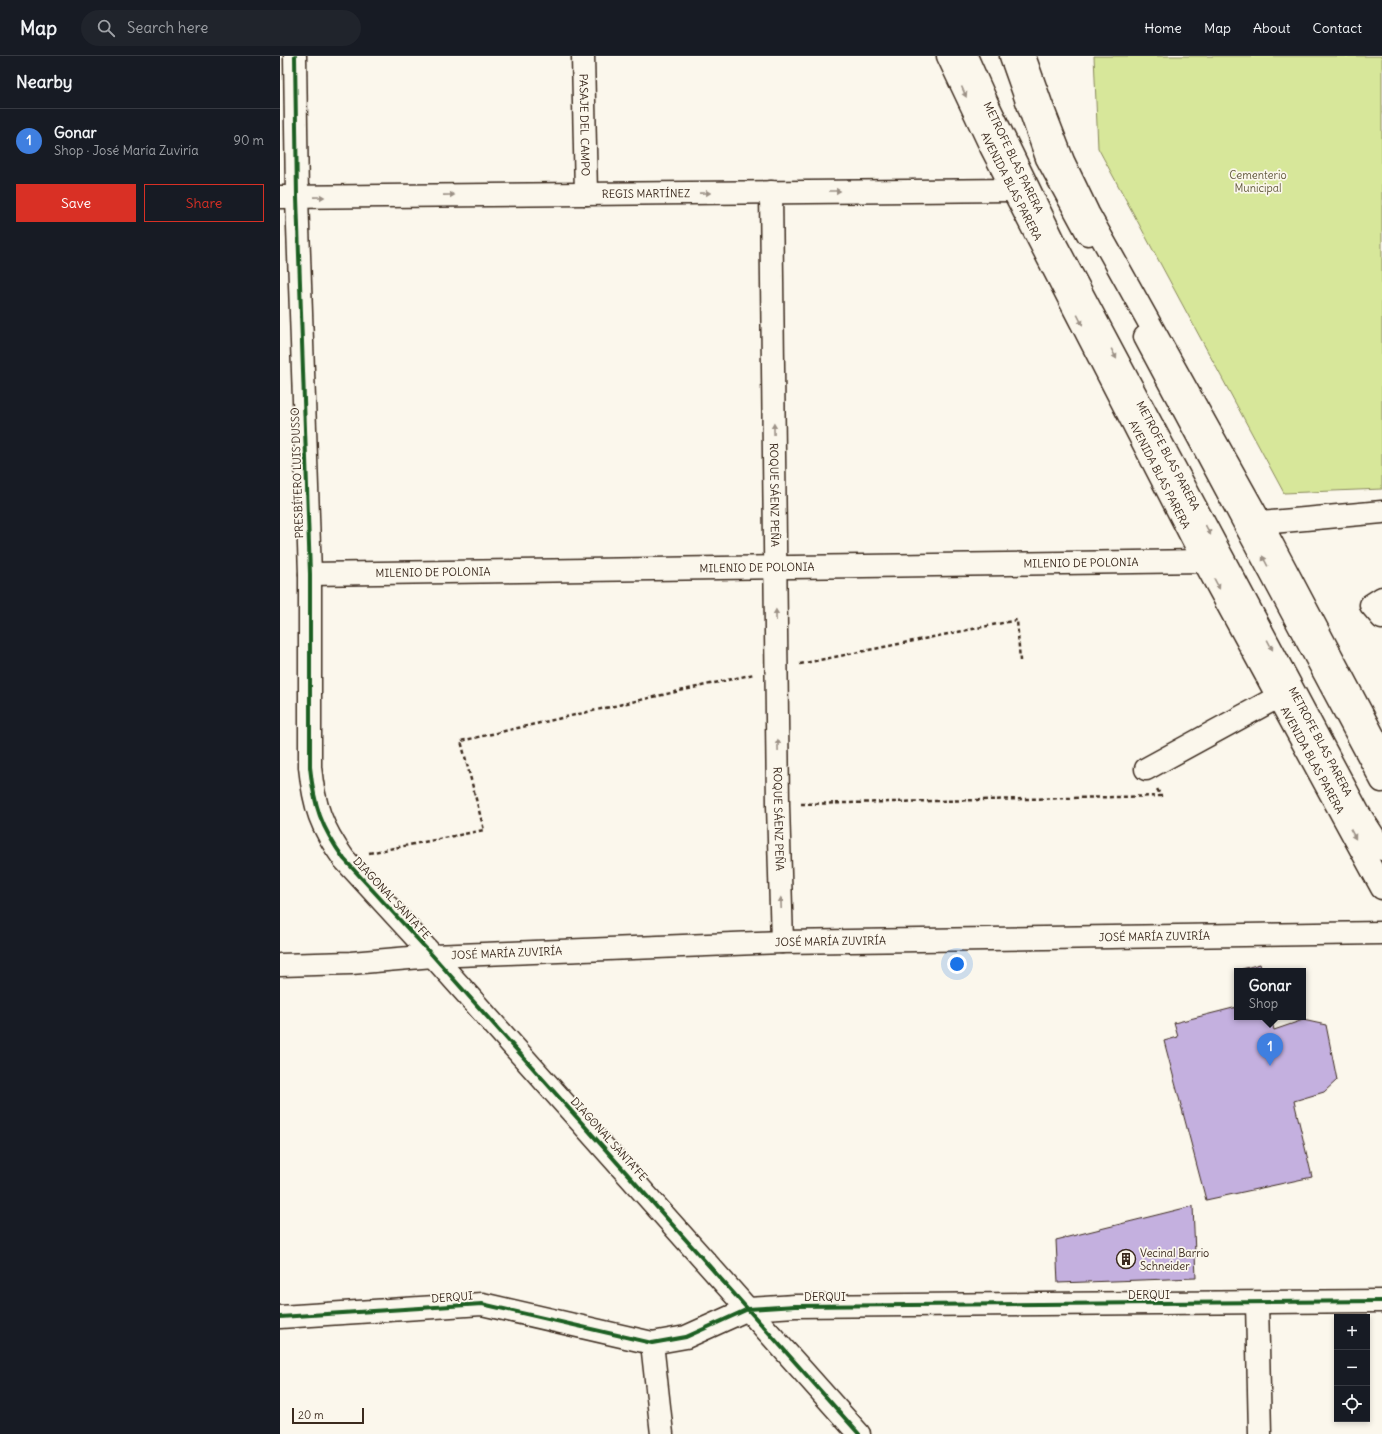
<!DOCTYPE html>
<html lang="en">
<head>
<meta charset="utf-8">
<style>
	:root { --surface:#171b24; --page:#20242c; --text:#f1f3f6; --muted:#9ea1a6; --line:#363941; --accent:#d93025 }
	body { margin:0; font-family:Delius,sans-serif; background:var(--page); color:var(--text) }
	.controls { position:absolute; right:12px; bottom:12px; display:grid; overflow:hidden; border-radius:0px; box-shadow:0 2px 6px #0003 }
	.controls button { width:36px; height:36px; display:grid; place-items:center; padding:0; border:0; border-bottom:1px solid var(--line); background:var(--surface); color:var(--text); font:20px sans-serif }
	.scale { position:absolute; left:12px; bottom:10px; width:72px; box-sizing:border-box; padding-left:4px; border:2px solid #3b2a1e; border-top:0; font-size:11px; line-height:14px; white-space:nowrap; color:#3b2a1e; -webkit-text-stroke:3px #fbf7ec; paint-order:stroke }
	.you { position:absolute; left:677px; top:908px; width:14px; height:14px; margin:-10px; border:3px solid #fff; border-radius:50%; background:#1a73e8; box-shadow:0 0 0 6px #1a73e833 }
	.badge { display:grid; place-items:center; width:26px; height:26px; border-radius:50%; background:var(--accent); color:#fff; font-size:13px; font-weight:700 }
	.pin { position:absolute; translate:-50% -33px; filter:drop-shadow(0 1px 2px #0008) }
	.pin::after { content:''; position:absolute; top:21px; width:14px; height:12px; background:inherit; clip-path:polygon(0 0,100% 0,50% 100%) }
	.popup { position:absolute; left:954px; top:912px; width:72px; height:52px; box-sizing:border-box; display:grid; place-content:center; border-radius:0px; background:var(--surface); filter:drop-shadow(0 1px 3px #0005); font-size:13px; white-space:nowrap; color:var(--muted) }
	.popup b { font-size:15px; color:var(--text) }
	.popup::after { content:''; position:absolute; left:50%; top:100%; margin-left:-8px; border:8px solid transparent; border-top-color:var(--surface) }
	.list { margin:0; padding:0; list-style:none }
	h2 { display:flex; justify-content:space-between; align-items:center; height:52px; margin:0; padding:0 16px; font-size:17px }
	h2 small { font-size:13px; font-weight:400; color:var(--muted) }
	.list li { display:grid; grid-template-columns:26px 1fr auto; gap:12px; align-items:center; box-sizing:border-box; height:64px; padding:0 16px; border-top:1px solid var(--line) }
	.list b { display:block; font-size:15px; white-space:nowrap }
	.list p { margin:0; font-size:13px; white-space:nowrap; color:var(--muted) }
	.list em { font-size:13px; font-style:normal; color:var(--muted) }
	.actions { display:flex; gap:8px; padding:12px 16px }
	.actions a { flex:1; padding:9px 0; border:1px solid var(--accent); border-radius:0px; text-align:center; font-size:14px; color:var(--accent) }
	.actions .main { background:var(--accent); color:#fff }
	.icon { flex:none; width:22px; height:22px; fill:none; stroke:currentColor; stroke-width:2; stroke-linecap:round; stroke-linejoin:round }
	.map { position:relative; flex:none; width:1102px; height:1378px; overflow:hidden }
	header { display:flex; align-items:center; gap:24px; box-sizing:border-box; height:56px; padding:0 20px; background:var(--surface); border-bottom:1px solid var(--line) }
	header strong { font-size:19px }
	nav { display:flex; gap:22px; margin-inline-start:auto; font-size:14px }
	.search { width:280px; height:36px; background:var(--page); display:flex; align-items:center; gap:10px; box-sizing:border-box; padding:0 14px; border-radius:22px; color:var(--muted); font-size:15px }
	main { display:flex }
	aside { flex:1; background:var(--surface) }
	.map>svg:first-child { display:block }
</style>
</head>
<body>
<header>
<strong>Map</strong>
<div class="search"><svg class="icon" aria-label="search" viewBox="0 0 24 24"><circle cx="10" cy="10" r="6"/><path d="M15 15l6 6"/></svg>Search here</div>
<nav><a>Home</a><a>Map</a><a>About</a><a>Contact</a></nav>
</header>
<main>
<aside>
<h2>Nearby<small></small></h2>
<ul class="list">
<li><span class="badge" style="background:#3f7fe0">1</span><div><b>Gonar</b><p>Shop · José María Zuviría</p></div><em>90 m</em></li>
</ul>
<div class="actions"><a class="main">Save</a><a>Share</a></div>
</aside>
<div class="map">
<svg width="1102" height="1378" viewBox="0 0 1102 1378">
	<rect width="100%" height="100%" fill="#fbf7ec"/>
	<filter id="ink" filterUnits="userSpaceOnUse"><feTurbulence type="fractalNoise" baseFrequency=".025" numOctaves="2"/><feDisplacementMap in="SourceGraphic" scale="8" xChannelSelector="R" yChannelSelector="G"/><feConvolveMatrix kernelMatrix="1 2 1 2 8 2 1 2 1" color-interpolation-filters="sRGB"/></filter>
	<g filter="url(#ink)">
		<!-- green -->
		<path fill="#d7e79a" stroke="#89885c" d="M 814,0 L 1102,0 L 1102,433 L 1004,437 L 818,92 Z"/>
		<!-- building -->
		<path fill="#c4b0df" stroke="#3b2a1e" d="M 980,908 L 982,915 L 963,915 L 962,913 Z
			M 957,951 L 957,961 L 991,961 L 994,974 L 1023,964 L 1046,969 L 1057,1024 L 1044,1036 L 1014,1045 L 1032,1121 L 926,1144 L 884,985 L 898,981 L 894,967 Z
			M 913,1150 L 916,1222 L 778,1227 L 776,1184 Z"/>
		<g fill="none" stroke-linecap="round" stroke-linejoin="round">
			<defs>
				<g id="minor">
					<path d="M 15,0 L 17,141 L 30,518 L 30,711 C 34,750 41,771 64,803 L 153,900 L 579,1378"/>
					<path id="s1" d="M 303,0 L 306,138"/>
					<path id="s2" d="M 686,0 L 707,47 L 776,189 L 1078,756 L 1102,793"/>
					<path d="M 731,0 L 767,102 L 808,178"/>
					<path id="s3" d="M 491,136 L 498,749 L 502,886"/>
					<path id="s4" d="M 0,141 L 733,134"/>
					<path d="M 865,281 L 1102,725"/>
					<path d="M 981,467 L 1102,456"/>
					<path id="s5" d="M 30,518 L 924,505"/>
					<path d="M 1102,542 L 1091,549 L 1102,562"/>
					<path d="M 866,713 L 998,641"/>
					<path id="s6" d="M 0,909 L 71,907 L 153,900 L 502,886 L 1102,877"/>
					<path d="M 977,1247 L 980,1378"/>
					<path d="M 0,1261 L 202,1248 L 372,1287 L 406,1281 L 468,1253 L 515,1250 L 1102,1245"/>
					<path d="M 372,1287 L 382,1378"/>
				</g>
				<g id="major">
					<path id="s7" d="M 668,0 L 711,91 L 924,505 L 1102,832"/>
					<path d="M 744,0 L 761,48 L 783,105 L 808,157 L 981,467 L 1102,696"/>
				</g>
			</defs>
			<!-- minor casing -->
			<use href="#minor" stroke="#3b2a1e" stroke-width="25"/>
			<!-- major casing -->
			<use href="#major" stroke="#3b2a1e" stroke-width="25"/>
			<!-- path -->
			<path stroke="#3b2a1e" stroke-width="2.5" stroke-dasharray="4 3" stroke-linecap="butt" d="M 520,608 L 737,564 L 740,605
				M 521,748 L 881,740 L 877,733
				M 89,797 L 204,774 L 181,685 L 474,618"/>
			<!-- minor -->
			<use href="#minor" stroke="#fbf7ec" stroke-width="22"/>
			<!-- major -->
			<use href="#major" stroke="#fbf7ec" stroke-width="22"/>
			<defs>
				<path id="cycleway" d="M 15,0 L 17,141 L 30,518 L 30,711 C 34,750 41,771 64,803 L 153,900 L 579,1378
					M 0,1261 L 202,1248 L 372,1287 L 406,1281 L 468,1253 L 515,1250 L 1102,1245"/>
			</defs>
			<!-- cycleway casing -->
			<use href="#cycleway" stroke="#fbf7ec" stroke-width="6"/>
			<!-- cycleway -->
			<use href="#cycleway" stroke="#1b5e20" stroke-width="4"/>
		</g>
		<!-- one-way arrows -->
		<defs><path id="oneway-solid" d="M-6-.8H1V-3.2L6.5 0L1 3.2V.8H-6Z"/></defs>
		<g fill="#9b9085">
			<use href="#oneway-solid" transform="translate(684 36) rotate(66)"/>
			<use href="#oneway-solid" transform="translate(555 135)"/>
			<use href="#oneway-solid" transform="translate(425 137) rotate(-1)"/>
			<use href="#oneway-solid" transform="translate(169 139) rotate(-1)"/>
			<use href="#oneway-solid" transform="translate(39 141) rotate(-1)"/>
			<use href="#oneway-solid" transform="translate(800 264) rotate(63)"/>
			<use href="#oneway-solid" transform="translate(834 298) rotate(62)"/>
			<use href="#oneway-solid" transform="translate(494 373) rotate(-91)"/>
			<use href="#oneway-solid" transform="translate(928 474) rotate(62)"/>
			<use href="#oneway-solid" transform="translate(985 505) rotate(-118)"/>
			<use href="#oneway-solid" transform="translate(937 528) rotate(62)"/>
			<use href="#oneway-solid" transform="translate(496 559) rotate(-91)"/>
			<use href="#oneway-solid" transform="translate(990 589) rotate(62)"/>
			<use href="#oneway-solid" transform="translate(498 689) rotate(-91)"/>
			<use href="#oneway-solid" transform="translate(1073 778) rotate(61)"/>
			<use href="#oneway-solid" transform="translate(501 847) rotate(-92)"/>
		</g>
	</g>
	<!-- icons -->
	<defs>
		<symbol id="building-ring" viewBox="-11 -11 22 22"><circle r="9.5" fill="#fbf7ec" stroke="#3b2a1e" stroke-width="1.5"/><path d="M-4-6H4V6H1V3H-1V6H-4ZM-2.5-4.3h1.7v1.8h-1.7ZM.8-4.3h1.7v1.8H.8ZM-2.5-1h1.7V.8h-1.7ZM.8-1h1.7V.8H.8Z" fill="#3b2a1e"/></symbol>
	</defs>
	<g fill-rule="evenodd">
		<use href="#building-ring" x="835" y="1192" width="22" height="22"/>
	</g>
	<g text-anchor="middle" stroke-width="3.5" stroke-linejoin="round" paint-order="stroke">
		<!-- street labels -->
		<g font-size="11" fill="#3b2a1e" stroke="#fbf7ec">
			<text dy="4" stroke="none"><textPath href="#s1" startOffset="69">PASAJE DEL CAMPO</textPath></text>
			<text dy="4" stroke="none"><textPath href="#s2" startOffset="112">METROFE BLAS PARERA</textPath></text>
			<text dy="4" stroke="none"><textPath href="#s7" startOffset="145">AVENIDA BLAS PARERA</textPath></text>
			<text dy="4" stroke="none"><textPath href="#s4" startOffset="366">REGIS MARTÍNEZ</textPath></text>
			<text dy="4" stroke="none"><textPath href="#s2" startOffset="448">METROFE BLAS PARERA</textPath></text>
			<text transform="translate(17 417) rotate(-92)" y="4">PRESBÍTERO LUIS DUSSO</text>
			<text dy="4" stroke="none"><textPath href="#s7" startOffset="469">AVENIDA BLAS PARERA</textPath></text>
			<text dy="4" stroke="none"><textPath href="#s3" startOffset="303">ROQUE SÁENZ PEÑA</textPath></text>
			<text dy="4" stroke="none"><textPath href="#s5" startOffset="771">MILENIO DE POLONIA</textPath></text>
			<text dy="4" stroke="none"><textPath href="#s5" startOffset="447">MILENIO DE POLONIA</textPath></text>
			<text dy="4" stroke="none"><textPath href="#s5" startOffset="123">MILENIO DE POLONIA</textPath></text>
			<text dy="4" stroke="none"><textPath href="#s2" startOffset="772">METROFE BLAS PARERA</textPath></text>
			<text dy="4" stroke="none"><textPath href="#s7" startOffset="793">AVENIDA BLAS PARERA</textPath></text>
			<text dy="4" stroke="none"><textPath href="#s3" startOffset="627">ROQUE SÁENZ PEÑA</textPath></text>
			<text transform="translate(112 842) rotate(47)" y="4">DIAGONAL SANTA FE</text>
			<text dy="4" stroke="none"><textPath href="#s6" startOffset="875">JOSÉ MARÍA ZUVIRÍA</textPath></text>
			<text dy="4" stroke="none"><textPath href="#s6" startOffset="551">JOSÉ MARÍA ZUVIRÍA</textPath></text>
			<text dy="4" stroke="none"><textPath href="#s6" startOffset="227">JOSÉ MARÍA ZUVIRÍA</textPath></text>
			<text transform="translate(329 1083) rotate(48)" y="4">DIAGONAL SANTA FE</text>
			<text x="869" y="1243">DERQUI</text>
			<text transform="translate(172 1241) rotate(-4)" y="4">DERQUI</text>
			<text x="545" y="1245">DERQUI</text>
		</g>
		<!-- park labels -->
		<g font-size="11" fill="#62593d" stroke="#fbf7ec">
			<text x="978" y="123">Cementerio<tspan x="978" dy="13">Municipal</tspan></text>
		</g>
		<!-- poi labels -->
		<g font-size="11" fill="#3b2a1e" stroke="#fbf7ec" text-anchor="start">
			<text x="860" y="1201">Vecinal Barrio<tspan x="860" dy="13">Schneider</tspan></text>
		</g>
	</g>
</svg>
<div class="controls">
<button>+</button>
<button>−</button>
<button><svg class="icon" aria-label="locate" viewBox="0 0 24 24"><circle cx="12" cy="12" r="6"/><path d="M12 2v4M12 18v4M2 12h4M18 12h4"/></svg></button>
</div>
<div class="scale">20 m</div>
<div class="you"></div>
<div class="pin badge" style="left:990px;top:1010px;background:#3f7fe0">1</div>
<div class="popup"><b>Gonar</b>Shop</div>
</div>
</main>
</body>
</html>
